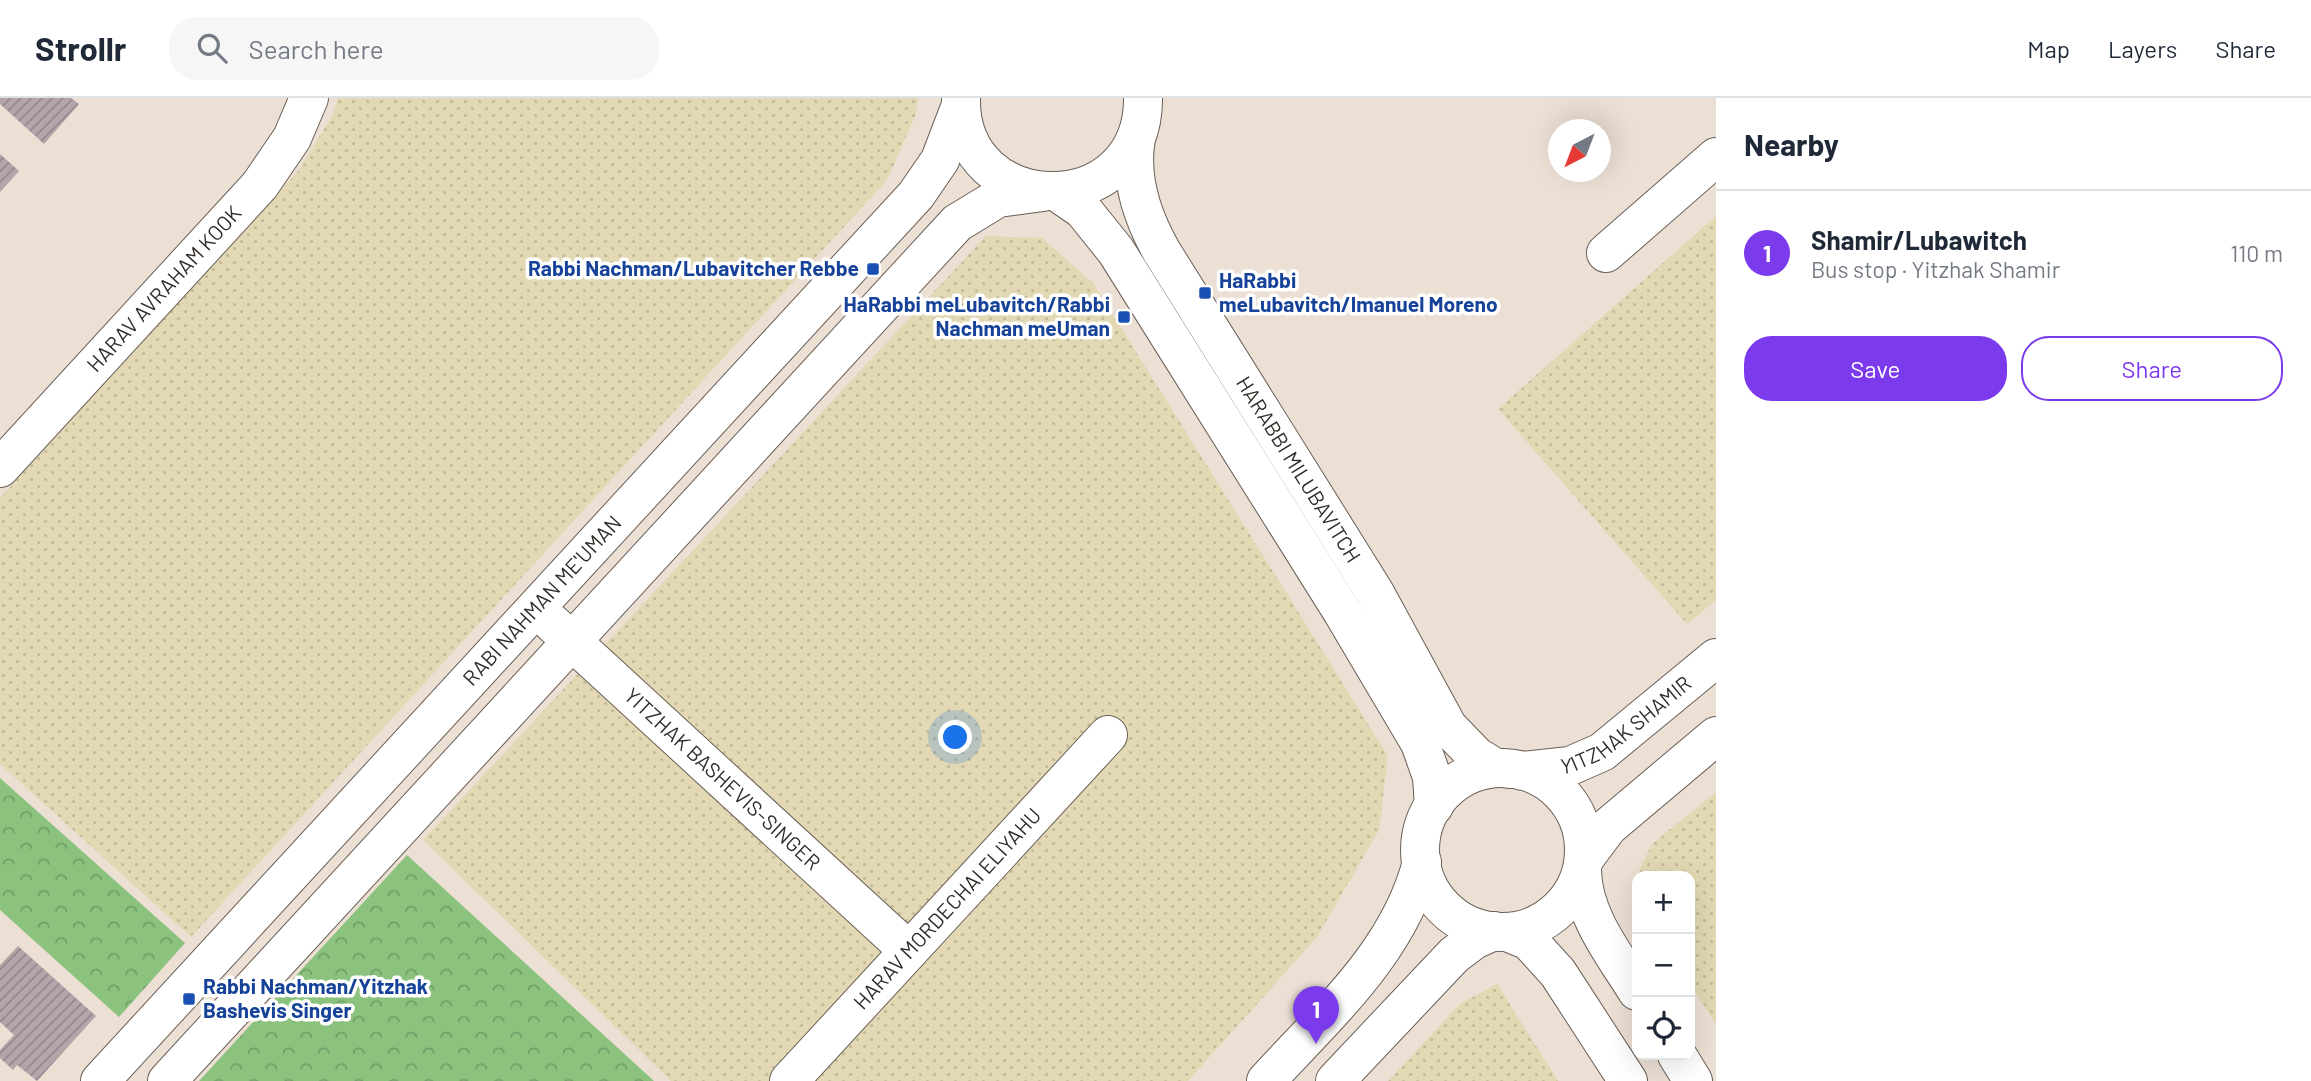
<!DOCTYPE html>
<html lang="en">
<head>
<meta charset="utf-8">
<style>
	:root { --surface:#fff; --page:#f6f6f7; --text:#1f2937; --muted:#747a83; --line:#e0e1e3; --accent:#7c3aed }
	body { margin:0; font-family:Barlow,sans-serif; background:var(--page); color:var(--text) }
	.controls { position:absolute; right:21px; bottom:21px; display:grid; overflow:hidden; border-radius:14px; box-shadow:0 7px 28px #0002 }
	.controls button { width:63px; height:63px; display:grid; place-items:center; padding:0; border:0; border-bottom:2px solid var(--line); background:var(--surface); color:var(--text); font:35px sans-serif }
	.compass { position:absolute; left:1548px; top:21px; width:63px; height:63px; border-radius:50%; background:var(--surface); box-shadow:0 7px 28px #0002; rotate:222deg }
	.you { position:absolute; left:956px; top:640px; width:24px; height:24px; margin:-18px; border:5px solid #fff; border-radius:50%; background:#1a73e8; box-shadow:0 0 0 10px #1a73e833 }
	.badge { display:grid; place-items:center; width:46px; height:46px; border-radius:50%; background:var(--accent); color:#fff; font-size:23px; font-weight:700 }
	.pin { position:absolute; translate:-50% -58px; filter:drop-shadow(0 2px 4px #0008) }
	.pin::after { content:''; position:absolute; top:37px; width:24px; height:21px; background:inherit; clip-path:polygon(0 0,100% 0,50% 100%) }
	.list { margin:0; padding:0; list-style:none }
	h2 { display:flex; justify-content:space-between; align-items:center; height:91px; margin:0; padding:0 28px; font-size:30px }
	h2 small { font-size:23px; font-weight:400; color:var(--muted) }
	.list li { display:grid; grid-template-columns:46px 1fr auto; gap:21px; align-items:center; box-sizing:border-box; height:126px; padding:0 28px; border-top:2px solid var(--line) }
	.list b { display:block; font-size:26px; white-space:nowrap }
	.list p { margin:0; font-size:23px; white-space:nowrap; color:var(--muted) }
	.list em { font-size:23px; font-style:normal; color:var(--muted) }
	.actions { display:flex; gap:14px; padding:21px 28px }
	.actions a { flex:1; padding:16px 0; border:2px solid var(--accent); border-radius:28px; text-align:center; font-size:24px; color:var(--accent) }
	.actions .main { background:var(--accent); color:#fff }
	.icon { flex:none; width:38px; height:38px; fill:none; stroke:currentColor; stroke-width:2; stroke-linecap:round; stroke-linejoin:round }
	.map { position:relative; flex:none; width:1716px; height:983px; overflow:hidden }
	header { display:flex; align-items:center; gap:42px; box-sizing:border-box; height:98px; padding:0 35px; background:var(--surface); border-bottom:2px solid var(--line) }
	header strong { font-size:33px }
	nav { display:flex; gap:38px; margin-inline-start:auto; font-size:24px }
	.search { width:490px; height:63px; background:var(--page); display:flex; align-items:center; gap:18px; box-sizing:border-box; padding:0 24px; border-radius:28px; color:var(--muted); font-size:26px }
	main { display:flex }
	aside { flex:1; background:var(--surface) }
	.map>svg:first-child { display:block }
</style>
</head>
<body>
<header>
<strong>Strollr</strong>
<div class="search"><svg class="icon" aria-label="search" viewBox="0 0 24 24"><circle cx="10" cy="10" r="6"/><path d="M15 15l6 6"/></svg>Search here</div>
<nav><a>Map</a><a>Layers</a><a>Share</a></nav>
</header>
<main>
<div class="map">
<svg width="1716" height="983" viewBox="0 0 1716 983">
	<defs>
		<pattern id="sand-dots" width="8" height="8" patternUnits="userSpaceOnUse" patternTransform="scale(1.75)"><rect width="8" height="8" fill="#e2d8b3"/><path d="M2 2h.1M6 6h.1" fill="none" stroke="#c2ba9a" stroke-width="1.8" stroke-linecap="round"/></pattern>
		<pattern id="park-crowns" width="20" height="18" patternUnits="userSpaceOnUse" patternTransform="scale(1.75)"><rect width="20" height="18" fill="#8bc27e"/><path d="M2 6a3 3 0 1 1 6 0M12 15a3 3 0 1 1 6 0" fill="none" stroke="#729e67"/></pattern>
		<pattern id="building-hatch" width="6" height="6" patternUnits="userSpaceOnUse" patternTransform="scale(1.75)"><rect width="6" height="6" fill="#b5a5ab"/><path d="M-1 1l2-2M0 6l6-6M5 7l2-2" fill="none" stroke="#94878b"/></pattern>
	</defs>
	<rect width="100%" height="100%" fill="#ecdfd4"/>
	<!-- sand -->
	<path fill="url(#sand-dots)" d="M 338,0 L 918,0 L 916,16 L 887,82 L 191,839 L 0,666 L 0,400 L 299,72 L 332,18 Z
		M 1716,118 L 1716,502 L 1687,526 L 1498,311 Z
		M 986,138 L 1042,140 L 1093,185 L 1388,658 L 1379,732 L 1317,839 L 1188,983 L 671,983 L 423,742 Z
		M 1716,694 L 1716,927 L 1690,885 L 1690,778 L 1637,778 L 1637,800 L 1631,790 L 1652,746 Z
		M 1497,886 L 1558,983 L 1388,983 L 1460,906 Z"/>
	<!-- park -->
	<path fill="url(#park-crowns)" d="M 0,680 L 185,845 L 119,919 L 0,812 Z
		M 407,757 L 654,983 L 199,983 Z"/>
	<!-- building -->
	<path fill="url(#building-hatch)" d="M 0,0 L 71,0 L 79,6 L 44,46 L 0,6 Z
		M 0,56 L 19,73 L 0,94 Z
		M 18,848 L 96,918 L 37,983 L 17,967 L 13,972 L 0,960 L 0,952 L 14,937 L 0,924 L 0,867 Z"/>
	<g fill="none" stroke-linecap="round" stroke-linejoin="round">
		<defs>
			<g id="minor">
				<path d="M 1606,155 L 1716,59"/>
				<path id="s1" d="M 0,370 L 260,87 L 292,40 L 309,0"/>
				<path id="s2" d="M 552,525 L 909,853"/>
				<path id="s3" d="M 100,983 L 916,97 L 940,62 L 961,7"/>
				<path d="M 167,983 L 957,125 L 998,100 L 1043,94"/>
				<path id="s4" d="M 789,983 L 1108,637"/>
			</g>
			<g id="major">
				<path d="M 961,0 C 958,122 1144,126 1143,0"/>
				<path id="s5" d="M 1136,40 C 1129,80 1142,119 1162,154 L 1375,495 L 1448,629 L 1476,658 L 1494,669 L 1510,671"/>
				<path d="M 1057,94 L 1083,112 L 1116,153 L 1343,515 L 1420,645 L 1432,679 L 1434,708"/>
				<circle cx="1502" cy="752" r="82"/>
				<path id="s6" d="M 1523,673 L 1570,668 L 1602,654 L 1716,560"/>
				<path d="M 1584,761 L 1608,729 L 1716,638"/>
				<path d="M 1582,773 C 1583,818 1614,856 1637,893"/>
				<path d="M 1507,834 L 1529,843 L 1558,875 L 1628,983"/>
				<path d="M 1677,957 L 1693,983"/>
				<path d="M 1266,983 C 1327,916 1399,854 1422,764"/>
				<path d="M 1335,983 L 1454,857 L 1474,842 L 1494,833"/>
			</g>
		</defs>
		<!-- minor casing -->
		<use href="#minor" stroke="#6a5f56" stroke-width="40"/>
		<!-- major casing -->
		<use href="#major" stroke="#6a5f56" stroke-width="40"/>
		<!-- minor -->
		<use href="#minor" stroke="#fff" stroke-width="38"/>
		<!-- major -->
		<use href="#major" stroke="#fff" stroke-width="38"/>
	</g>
	<!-- markers -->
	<g fill="#1a4fb4" stroke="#fff" stroke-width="2.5">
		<rect x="866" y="164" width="14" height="14" rx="3.5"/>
		<rect x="1198" y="188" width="14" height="14" rx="3.5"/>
		<rect x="1117" y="212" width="14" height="14" rx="3.5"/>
		<rect x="182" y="894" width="14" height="14" rx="3.5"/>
	</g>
	<g text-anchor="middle" stroke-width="7" stroke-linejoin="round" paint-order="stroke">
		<!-- transit labels -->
		<g font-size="21" font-weight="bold" fill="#164399" stroke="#fff" text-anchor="end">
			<text x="859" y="178">Rabbi Nachman/Lubavitcher Rebbe</text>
			<text x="1219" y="190" text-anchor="start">HaRabbi<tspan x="1219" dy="24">meLubavitch/Imanuel Moreno</tspan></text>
			<text x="1110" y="214">HaRabbi meLubavitch/Rabbi<tspan x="1110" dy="24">Nachman meUman</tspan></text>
			<text x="203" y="896" text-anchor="start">Rabbi Nachman/Yitzhak<tspan x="203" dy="24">Bashevis Singer</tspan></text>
		</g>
		<!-- street labels -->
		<g font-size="21" fill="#312c28" stroke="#fff">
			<text dy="7" stroke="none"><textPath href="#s1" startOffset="243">HARAV AVRAHAM KOOK</textPath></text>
			<text dy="7" stroke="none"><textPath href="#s5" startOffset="376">HARABBI MILUBAVITCH</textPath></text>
			<text dy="7" stroke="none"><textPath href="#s3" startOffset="653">RABI NAHMAN ME'UMAN</textPath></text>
			<text dy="7" stroke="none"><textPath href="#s6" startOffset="116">YITZHAK SHAMIR</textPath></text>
			<text dy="7" stroke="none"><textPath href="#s2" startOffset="231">YITZHAK BASHEVIS-SINGER</textPath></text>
			<text dy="7" stroke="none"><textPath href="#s4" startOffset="234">HARAV MORDECHAI ELIYAHU</textPath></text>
		</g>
	</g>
</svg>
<div class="controls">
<button>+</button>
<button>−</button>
<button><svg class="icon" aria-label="locate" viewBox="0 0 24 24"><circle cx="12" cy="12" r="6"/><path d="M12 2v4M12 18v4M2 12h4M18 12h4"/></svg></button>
</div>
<svg class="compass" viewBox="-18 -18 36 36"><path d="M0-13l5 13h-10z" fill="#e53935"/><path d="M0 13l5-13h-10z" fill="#747a83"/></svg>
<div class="you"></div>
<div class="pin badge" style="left:1316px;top:946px">1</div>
</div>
<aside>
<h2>Nearby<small></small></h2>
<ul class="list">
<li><span class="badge">1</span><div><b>Shamir/Lubawitch</b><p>Bus stop · Yitzhak Shamir</p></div><em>110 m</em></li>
</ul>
<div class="actions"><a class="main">Save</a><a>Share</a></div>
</aside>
</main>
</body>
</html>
